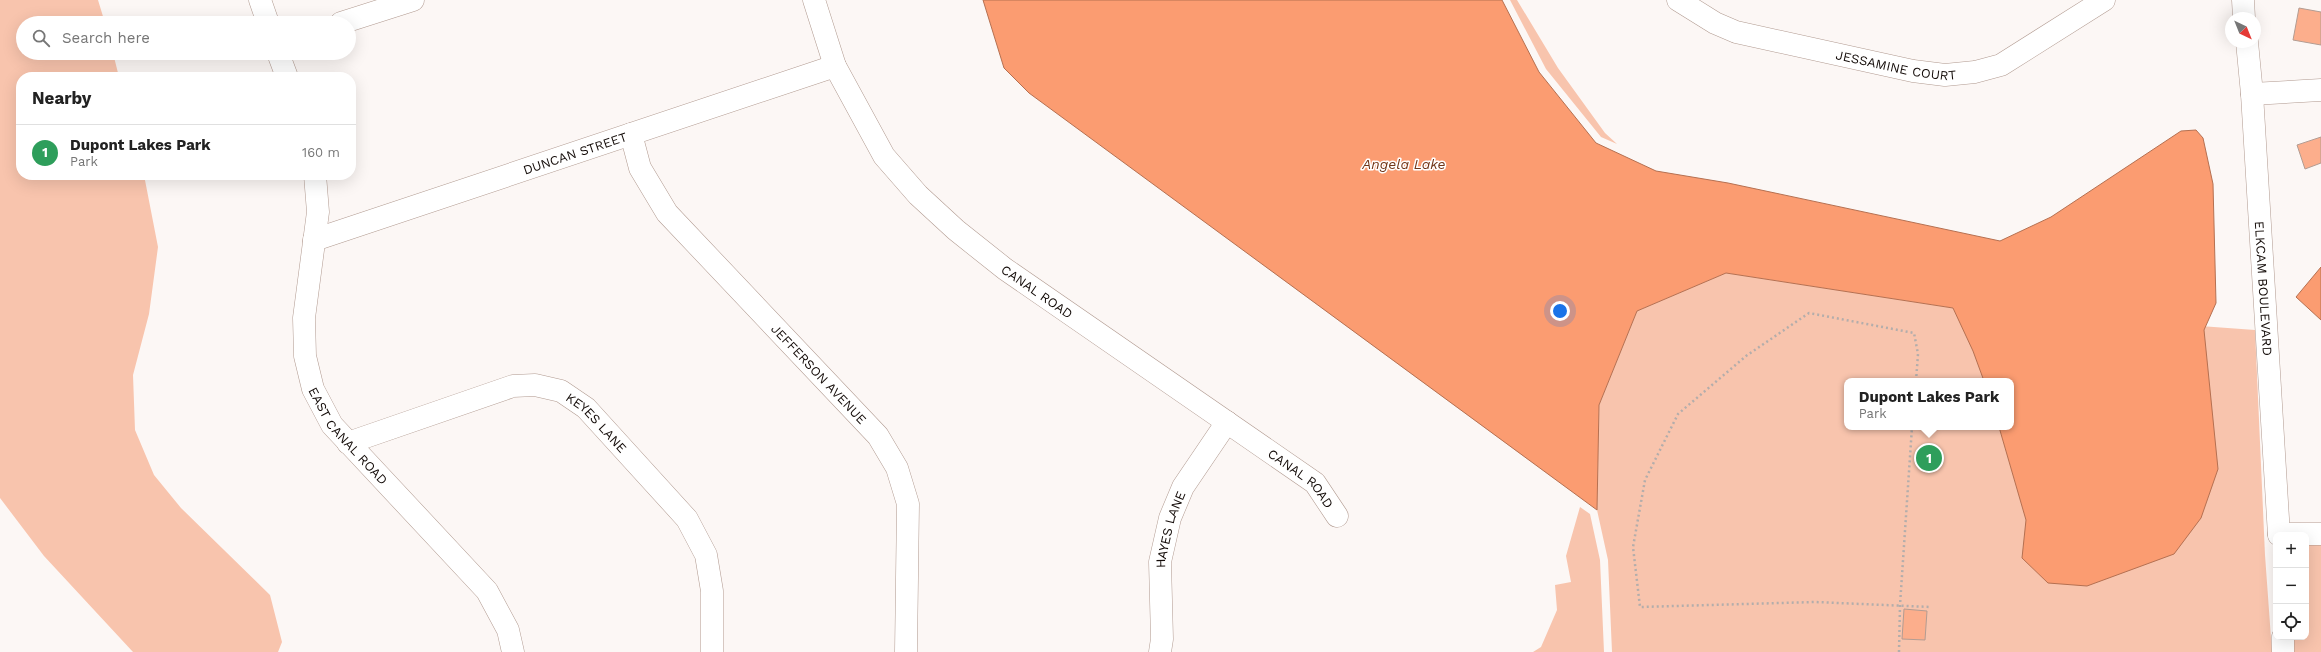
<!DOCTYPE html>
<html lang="en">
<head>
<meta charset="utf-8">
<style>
	:root { --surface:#fff; --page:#f6f6f6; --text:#222; --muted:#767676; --line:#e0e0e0; --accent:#0f766e }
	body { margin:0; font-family:"Work Sans",sans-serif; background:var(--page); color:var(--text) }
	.controls { position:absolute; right:12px; bottom:12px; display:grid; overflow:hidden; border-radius:8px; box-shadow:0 4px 16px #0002 }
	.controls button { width:36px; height:36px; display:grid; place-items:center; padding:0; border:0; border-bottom:1px solid var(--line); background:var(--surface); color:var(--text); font:20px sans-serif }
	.compass { position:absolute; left:2225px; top:12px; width:36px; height:36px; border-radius:50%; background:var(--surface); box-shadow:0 4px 16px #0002; rotate:137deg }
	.you { position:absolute; left:1560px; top:311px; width:14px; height:14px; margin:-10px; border:3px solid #fff; border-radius:50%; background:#1a73e8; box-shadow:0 0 0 6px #1a73e833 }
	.badge { display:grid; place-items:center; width:26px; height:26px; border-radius:50%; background:var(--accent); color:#fff; font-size:13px; font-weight:700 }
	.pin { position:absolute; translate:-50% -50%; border:2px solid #fff; box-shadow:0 1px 4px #0006 }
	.popup { position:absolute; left:1844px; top:378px; width:170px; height:52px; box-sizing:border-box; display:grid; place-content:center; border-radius:8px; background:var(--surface); filter:drop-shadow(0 1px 3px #0005); font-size:13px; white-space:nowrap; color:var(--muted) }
	.popup b { font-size:15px; color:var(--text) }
	.popup::after { content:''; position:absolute; left:50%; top:100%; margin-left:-8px; border:8px solid transparent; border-top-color:var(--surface) }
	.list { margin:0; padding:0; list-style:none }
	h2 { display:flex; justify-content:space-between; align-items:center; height:52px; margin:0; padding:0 16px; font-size:17px }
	h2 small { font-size:13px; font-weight:400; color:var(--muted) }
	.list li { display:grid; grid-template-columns:26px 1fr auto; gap:12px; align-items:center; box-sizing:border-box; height:56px; padding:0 16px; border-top:1px solid var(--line) }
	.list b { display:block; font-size:15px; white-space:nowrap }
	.list p { margin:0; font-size:13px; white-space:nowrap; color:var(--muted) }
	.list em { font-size:13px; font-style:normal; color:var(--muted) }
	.icon { flex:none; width:22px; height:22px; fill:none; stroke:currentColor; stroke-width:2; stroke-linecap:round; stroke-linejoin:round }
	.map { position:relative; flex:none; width:2321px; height:652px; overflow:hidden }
	.search { position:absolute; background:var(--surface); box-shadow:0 4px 16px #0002; left:16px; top:16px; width:340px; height:44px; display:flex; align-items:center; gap:10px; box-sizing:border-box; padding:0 14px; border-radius:22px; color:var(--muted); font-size:15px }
	.panel { position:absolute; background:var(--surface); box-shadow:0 4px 16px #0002; left:16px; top:72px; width:340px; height:108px; border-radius:16px }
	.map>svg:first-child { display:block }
</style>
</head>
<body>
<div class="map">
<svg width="2321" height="652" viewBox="0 0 2321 652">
	<rect width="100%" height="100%" fill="#fcf7f5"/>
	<!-- green -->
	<path fill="#f8c4ad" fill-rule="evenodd" d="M 0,0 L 98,0 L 105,23 L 23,23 L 23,53 L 113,53 L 119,77 L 21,77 L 21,175 L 144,175 L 158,247 L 149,314 L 133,375 L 135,430 L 154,475 L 181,508 L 270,595 L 282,642 L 278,652 L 133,652 L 44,556 L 0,498 Z
		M 1510,0 L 1517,0 L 1558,68 L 1605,133 L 1617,144 L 1601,137 L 1546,69 Z
		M 1726,273 L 1953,308 L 2255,330 L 2265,555 L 2272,652 L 1612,652 L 1608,560 L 1597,510 L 1599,405 L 1637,311 ZM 1847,381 L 2011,381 L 2011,427 L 1847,427 Z
		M 1580,507 L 1590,514 L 1600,560 L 1604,652 L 1533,652 L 1541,647 L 1557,610 L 1555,585 L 1571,582 L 1566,556 Z
		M 2306,543 L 2321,543 L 2321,652 L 2292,652 L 2292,637 L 2306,637 Z"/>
	<!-- water -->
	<path fill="#fb9c71" stroke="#b57051" d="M 983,0 L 1502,0 L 1539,72 L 1596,143 L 1656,171 L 1728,183 L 2000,241 L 2051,217 L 2181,131 L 2196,130 L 2203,138 L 2213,184 L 2216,303 L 2204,330 L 2218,469 L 2201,518 L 2174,554 L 2087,586 L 2048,583 L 2022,558 L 2026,520 L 1999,427 L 2011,427 L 2011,381 L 1984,381 L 1973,351 L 1953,308 L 1726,273 L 1637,311 L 1599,405 L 1597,510 L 1029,93 L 1004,68 Z
		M 2321,267 L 2321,320 L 2296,297 Z"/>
	<!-- building -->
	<path fill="#fcae8c" stroke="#b39c92" d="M 2299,8 L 2321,12 L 2321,45 L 2293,40 Z
		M 2321,137 L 2321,163 L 2305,169 L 2297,145 Z
		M 1904,609 L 1927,611 L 1925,640 L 1902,639 Z"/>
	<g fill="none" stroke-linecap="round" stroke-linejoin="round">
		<defs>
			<g id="minor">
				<path d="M 260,0 L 268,23"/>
				<path id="s1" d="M 814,0 L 835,66 L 884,156 L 918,195 L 956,230 L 1005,269 L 1315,483 L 1337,516"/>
				<path id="s2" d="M 1678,0 L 1715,23 L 1736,32 L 1913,71 L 1945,75 L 1975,72 L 2001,65 L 2104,0"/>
				<path d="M 2243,0 L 2244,18"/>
				<path d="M 341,23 L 413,0"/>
				<path id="s3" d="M 2247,42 L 2252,94 L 2279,535"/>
				<path d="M 278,53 L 287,77"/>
				<path d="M 2252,94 L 2321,90"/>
				<path id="s4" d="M 631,134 L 640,168 L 667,213 L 878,436 L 897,468 L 908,504 L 906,652"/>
				<path id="s5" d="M 315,175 L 318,212 L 304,318 L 305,356 L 313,389 L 332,425 L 487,591 L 508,630 L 513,652"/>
				<path id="s6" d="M 314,240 L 835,66"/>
				<path id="s7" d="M 348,443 L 513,386 L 535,385 L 561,391 L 586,408 L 687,519 L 706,555 L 712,591 L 712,652"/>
				<path d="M 2279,534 L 2321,534"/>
				<path d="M 2283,637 L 2283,652"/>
				<path id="s8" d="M 1160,652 L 1162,639 L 1160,562 L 1170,518 L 1183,487 L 1227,422"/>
			</g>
		</defs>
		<!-- minor casing -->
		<use href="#minor" stroke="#b19a90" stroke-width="23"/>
		<!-- path -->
		<path stroke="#b3adab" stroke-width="2.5" stroke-dasharray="2 3" stroke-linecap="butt" d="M 1916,381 L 1918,354 L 1914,333 L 1809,313 L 1746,356 L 1678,414 L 1645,480 L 1633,547 L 1640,607 L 1815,602 L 1931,607
			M 1899,652 L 1900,605 L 1912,427"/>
		<!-- minor -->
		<use href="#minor" stroke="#fff" stroke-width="22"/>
	</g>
	<g text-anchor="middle" stroke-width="3" stroke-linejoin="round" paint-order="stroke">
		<!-- street labels -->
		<g font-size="13" fill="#120a07" stroke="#fff">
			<text dy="5" stroke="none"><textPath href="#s2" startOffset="230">JESSAMINE COURT</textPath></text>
			<text dy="5" stroke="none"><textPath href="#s6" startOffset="275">DUNCAN STREET</textPath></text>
			<text dy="5" stroke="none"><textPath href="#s3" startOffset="247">ELKCAM BOULEVARD</textPath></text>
			<text dy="5" stroke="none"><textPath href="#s1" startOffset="377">CANAL ROAD</textPath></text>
			<text dy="5" stroke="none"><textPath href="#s4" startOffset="309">JEFFERSON AVENUE</textPath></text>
			<text dy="5" stroke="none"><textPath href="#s7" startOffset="271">KEYES LANE</textPath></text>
			<text dy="5" stroke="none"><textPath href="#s5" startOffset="275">EAST CANAL ROAD</textPath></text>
			<text dy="5" stroke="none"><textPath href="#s1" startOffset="701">CANAL ROAD</textPath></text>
			<text dy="5" stroke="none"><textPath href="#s8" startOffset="124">HAYES LANE</textPath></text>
		</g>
		<!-- water labels -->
		<g font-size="14" font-style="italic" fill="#713517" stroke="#fff">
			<text x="1404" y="169">Angela Lake</text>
		</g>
	</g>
</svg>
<div class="controls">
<button>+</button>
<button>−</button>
<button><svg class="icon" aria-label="locate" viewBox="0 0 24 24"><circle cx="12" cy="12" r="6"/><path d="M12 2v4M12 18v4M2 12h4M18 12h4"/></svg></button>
</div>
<svg class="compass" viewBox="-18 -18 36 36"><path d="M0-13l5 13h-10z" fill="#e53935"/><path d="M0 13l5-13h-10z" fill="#767676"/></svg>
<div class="you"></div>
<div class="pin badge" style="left:1929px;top:458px;background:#2e9e5b">1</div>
<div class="popup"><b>Dupont Lakes Park</b>Park</div>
<div class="search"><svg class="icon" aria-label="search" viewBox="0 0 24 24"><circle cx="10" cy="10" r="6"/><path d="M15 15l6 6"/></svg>Search here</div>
<section class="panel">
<h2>Nearby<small></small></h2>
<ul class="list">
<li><span class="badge" style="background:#2e9e5b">1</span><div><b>Dupont Lakes Park</b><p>Park</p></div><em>160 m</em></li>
</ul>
</section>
</div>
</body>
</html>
